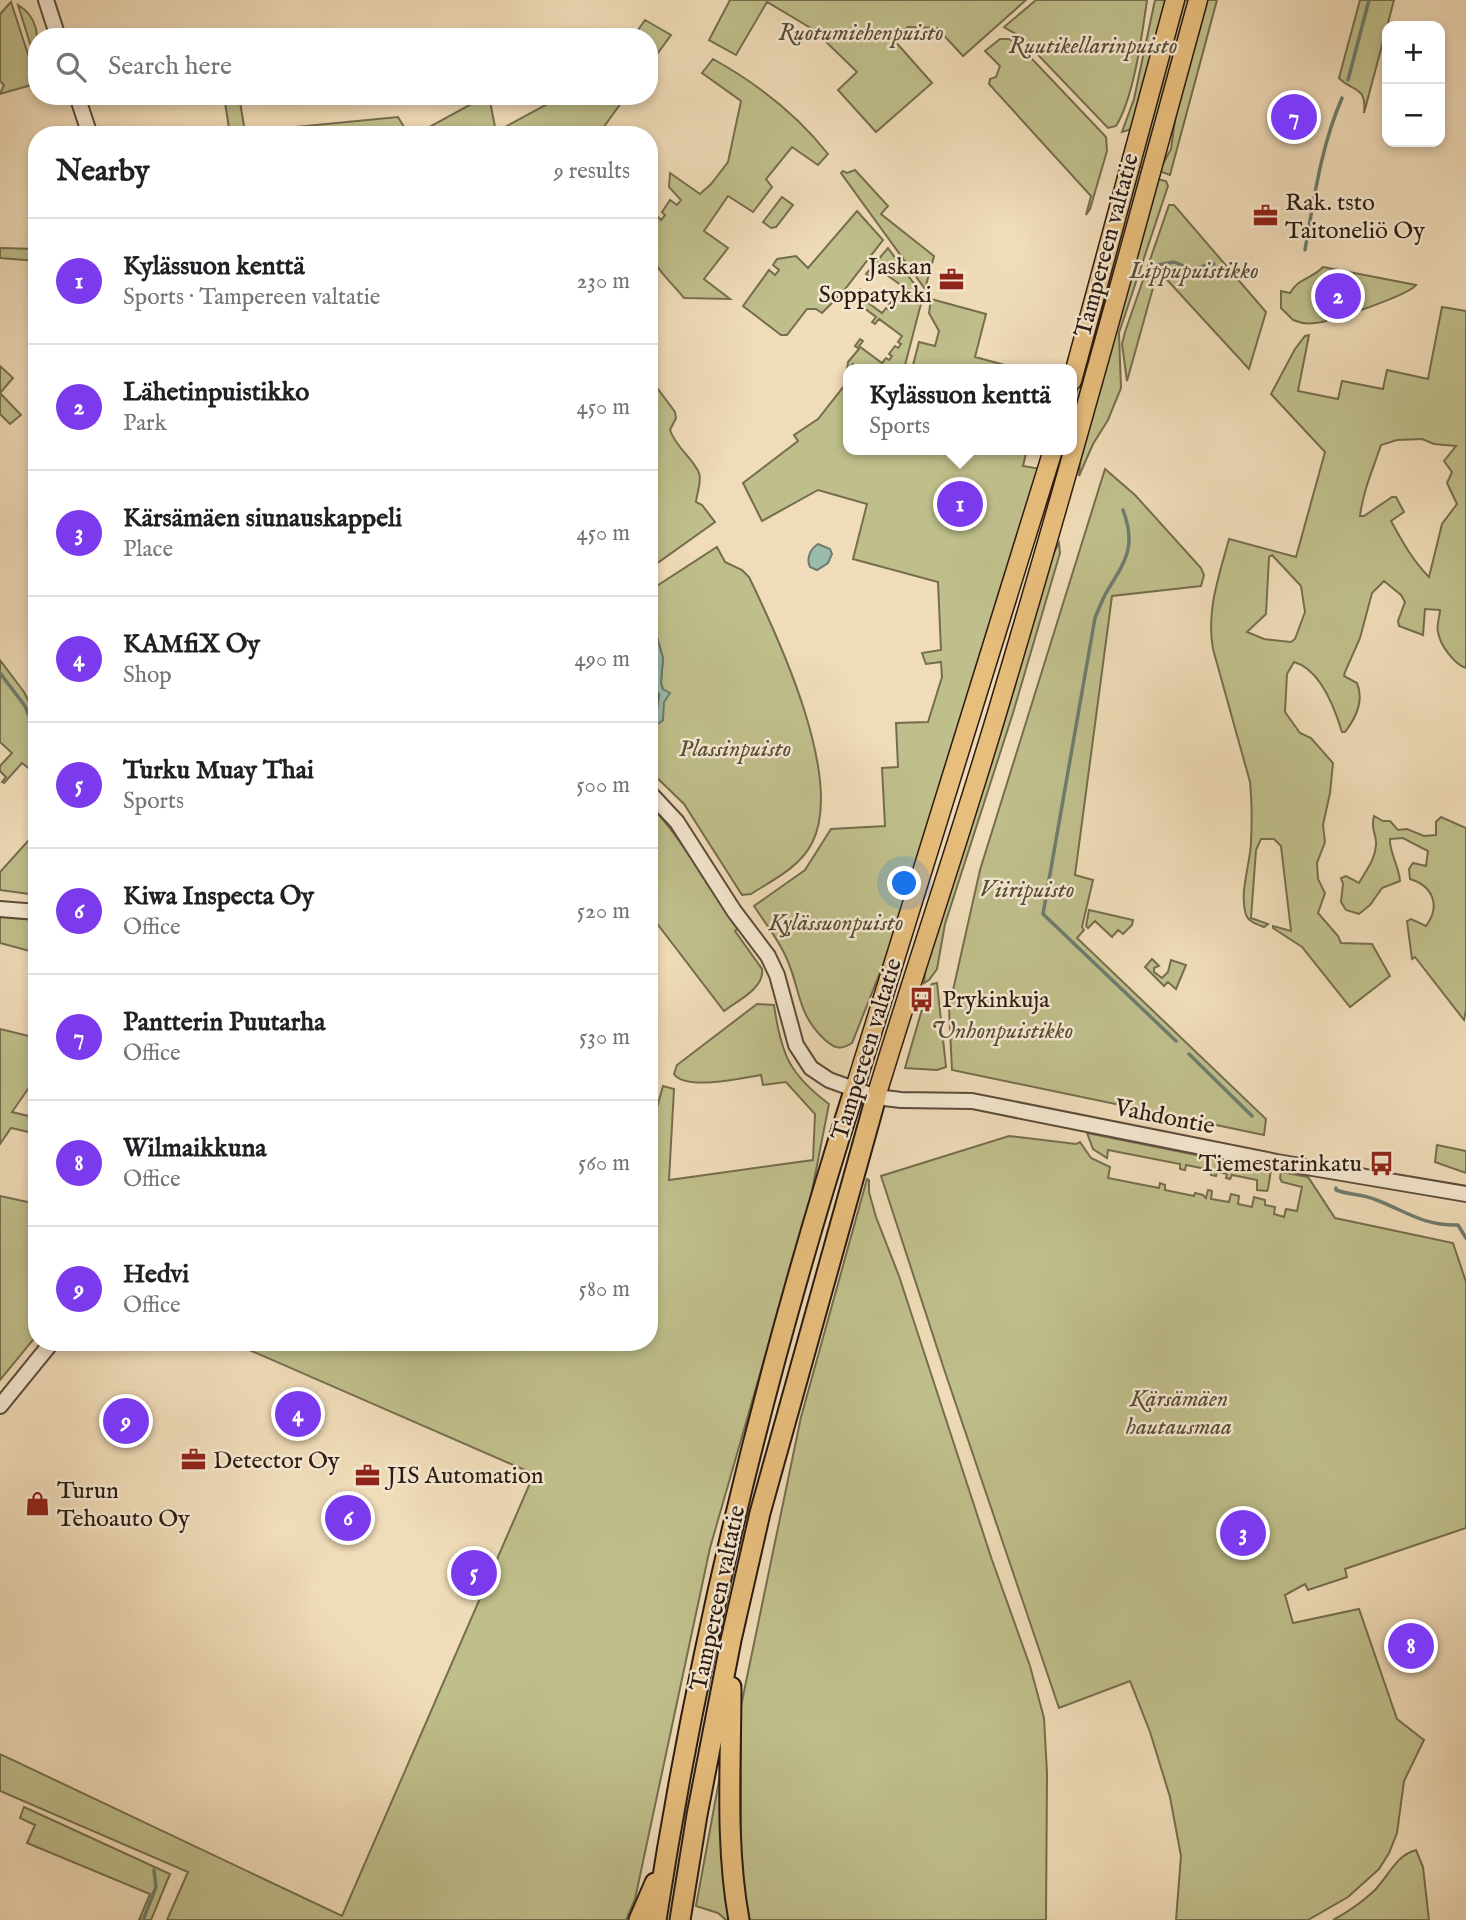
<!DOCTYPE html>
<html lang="en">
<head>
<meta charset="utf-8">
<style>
	:root { --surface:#fff; --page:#f2f2f2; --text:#202124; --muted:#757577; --line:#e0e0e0; --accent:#7c3aed }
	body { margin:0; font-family:"IM FELL English",serif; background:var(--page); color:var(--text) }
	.controls { position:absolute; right:21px; top:21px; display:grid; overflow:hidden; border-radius:14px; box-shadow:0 4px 10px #0003 }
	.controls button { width:63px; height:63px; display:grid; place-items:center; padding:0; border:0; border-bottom:2px solid var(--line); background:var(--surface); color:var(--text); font:35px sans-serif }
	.you { position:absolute; left:905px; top:884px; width:24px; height:24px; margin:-18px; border:5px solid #fff; border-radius:50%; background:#1a73e8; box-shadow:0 0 0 10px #1a73e833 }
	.badge { display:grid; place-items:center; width:46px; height:46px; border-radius:50%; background:var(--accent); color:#fff; font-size:23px; font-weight:700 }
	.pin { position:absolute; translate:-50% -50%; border:4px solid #fff; box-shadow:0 2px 7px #0006 }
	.popup { position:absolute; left:843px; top:364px; width:234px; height:91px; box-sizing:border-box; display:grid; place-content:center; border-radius:14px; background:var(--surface); filter:drop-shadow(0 2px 5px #0005); font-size:23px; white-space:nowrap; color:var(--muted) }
	.popup b { font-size:26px; color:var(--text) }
	.popup::after { content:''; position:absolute; left:50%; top:100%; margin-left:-14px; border:14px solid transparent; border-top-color:var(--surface) }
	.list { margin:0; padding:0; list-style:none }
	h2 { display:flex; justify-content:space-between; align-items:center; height:91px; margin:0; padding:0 28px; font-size:30px }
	h2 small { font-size:23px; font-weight:400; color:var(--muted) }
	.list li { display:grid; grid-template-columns:46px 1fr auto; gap:21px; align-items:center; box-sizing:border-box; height:126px; padding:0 28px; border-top:2px solid var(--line) }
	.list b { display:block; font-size:26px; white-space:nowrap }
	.list p { margin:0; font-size:23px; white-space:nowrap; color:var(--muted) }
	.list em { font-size:23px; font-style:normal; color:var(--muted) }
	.icon { flex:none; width:38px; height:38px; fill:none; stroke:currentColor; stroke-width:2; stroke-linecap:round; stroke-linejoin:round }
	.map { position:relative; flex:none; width:1466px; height:1920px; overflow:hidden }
	.search { position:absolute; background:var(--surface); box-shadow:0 4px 10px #0003; left:28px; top:28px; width:630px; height:77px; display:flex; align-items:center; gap:18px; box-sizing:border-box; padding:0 24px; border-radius:28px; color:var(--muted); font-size:26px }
	.panel { position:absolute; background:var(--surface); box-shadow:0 4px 10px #0003; left:28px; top:126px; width:630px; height:1225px; border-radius:28px }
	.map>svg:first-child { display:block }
</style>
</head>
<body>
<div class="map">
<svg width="1466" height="1920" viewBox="0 0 1466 1920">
	<rect width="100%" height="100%" fill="#f0dcb8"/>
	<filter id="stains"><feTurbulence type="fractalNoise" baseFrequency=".00286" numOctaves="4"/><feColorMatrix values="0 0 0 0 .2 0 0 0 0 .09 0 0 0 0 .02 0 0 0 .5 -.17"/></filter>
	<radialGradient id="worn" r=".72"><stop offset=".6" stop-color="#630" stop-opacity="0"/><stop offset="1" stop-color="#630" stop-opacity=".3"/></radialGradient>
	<!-- green -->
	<path fill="#bfbf8b" stroke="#756d4e" stroke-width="2" fill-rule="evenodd" d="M 730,0 L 1026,0 L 963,56 L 937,28 L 908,27 L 894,40 L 932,83 L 876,132 L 838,90 L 857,72 L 814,30 L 767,2 L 736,55 L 709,40 Z
		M 1036,0 L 1147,0 C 1142,35 1134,97 1116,126 L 1108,128 L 1021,37 L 1004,27 Z
		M 1155,0 L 1169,0 L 1132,129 L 1122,132 L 1134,99 Z
		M 1183,0 L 1191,0 L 1147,169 L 1138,167 Z
		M 1206,0 L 1217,0 L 1170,175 L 1159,171 L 1171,149 L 1176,113 Z
		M 1360,0 L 1394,0 L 1364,113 C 1367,85 1352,92 1339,78 Z
		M 11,2 L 36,79 L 31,85 L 0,94 L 4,85 L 0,81 L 0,14 Z
		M 18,5 C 42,19 37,43 37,66 Z
		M 645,20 L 671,35 L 649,65 L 649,37 L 633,37 Z
		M 1000,39 L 1009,39 L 1017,43 L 1106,137 L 1107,151 L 1090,209 L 1086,215 L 1091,196 L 989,84 L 990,79 L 996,77 L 1000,66 L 985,51 Z
		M 713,59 C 758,84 796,113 828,154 L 818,165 L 792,147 L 766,179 L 772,187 L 753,212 L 728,196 L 704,231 L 728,248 L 704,279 L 730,299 L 684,298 C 662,271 634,252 658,217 L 661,220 L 665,215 L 662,212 L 670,200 L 677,205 L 681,200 L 669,187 L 670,173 L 700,194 L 711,184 L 728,162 L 741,101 L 702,73 Z
		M 224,96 L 239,96 L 245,132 L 398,117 L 409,135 L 230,135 Z
		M 486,96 L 489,96 L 496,132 L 562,96 L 626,96 L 598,135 L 438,135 L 431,126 Z
		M 855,170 L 888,206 L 881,214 L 934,256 L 925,289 L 841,173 L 843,171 L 847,173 Z
		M 1137,171 L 1145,173 L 1072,440 L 1072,408 Z
		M 1157,179 L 1166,181 L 1168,186 L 1119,333 L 1121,388 L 1108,420 L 1093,444 L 1079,476 L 1080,461 L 1091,416 Z
		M 782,197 L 793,205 L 776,227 L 771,228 L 763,222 Z
		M 1169,205 L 1174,205 L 1266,312 L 1249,369 L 1158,270 L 1127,381 L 1122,344 L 1125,332 Z
		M 857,211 L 883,240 L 842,293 L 822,313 L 816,309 L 807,309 L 787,335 L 781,335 L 743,306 L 769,270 L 775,275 L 779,270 L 773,265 L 777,259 L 796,256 L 808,268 Z
		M 0,248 L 37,249 L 37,261 L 0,258 Z
		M 888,248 L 923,296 L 904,369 L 857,369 L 853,364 L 847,371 L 848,362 L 859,349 L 855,346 L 860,339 L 863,341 L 859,346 L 882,363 L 886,358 L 889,360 L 892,356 L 889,354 L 895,346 L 898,348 L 901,344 L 898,342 L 902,336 L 879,319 L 875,324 L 872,322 L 876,317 L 852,299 L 860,289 L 863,291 L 859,296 L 882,313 L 886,308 L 889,310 L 892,306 L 889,304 L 896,296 L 898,298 L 901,294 L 899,292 L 902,286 L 880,270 L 869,277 L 866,274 Z
		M 1323,267 L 1416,285 C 1409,295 1330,322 1315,323 C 1308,324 1300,323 1293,320 L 1281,308 L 1281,291 L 1290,293 C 1298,278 1312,279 1323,267 Z
		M 931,299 L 986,314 L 975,357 L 1020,369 L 912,369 L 919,342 L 935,346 L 939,331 L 929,313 Z
		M 1442,307 L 1466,311 L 1466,668 C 1454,664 1440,645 1438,632 C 1436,626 1440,616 1440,610 L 1425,609 L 1423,635 L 1399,626 L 1398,621 L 1405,602 L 1401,595 L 1384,581 L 1372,593 L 1360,638 L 1345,672 L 1344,676 L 1357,683 C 1364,700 1356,718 1345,732 L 1342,732 C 1335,709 1320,669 1294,662 L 1287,674 L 1285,712 L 1300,733 L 1311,738 L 1333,763 L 1330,793 L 1323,825 L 1325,842 L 1317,863 L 1318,879 L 1325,893 L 1318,913 L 1338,936 L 1341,943 L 1372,944 L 1390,976 L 1350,1007 L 1302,947 L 1273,928 L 1273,926 L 1291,931 L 1281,846 L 1274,839 L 1261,839 L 1256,850 L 1251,918 L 1268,924 L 1264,927 C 1256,924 1249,922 1246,915 C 1239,893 1250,865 1251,843 C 1252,822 1252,802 1250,782 L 1213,649 C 1206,611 1219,576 1229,539 L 1296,557 L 1325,452 L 1271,394 L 1295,349 L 1305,336 L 1309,335 L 1298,391 L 1338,399 L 1342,381 L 1383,389 L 1387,370 L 1428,379 ZM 1422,439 L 1434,444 L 1456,446 L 1444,461 L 1452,472 L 1447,483 L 1457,504 L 1442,524 L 1429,577 C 1413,561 1402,541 1391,521 L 1404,512 L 1396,497 L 1392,497 L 1364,516 L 1360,516 C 1363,491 1373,469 1381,445 L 1397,440 ZM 1272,555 L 1301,586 L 1305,612 L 1295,639 L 1291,642 L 1264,639 L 1247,632 L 1266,614 L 1269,557 Z
		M 0,366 L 13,378 L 0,393 L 21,415 L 10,424 L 0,414 Z
		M 649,377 L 675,412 L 676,418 L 670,430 C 676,448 693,458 699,473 C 702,482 697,492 696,502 L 702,505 L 715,522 L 649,569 Z
		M 848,381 L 848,450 L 1022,450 L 1022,452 L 1026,453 L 1023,466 L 1041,469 L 893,940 L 852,1043 C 840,1051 834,1048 824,1039 C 796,1012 801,989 786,957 C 778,939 765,923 754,906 L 805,870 L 831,829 L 885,826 L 882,768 L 898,767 L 896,723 L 928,722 L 942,677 L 941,662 L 926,664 L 922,653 L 941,650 L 938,582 L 853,559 L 867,504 L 818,490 L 762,521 L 743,483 L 798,441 L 794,435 L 818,419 Z
		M 1105,469 L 1135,495 L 1201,568 L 1204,575 L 1201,586 L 1112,596 L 1075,875 L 1093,880 L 1082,927 L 1084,930 L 1077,938 L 1266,1119 L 1264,1135 L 952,1070 L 949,1008 L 980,870 Z
		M 1059,543 L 1060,553 L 1013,713 L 945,924 L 937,969 L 929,980 L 924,983 L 926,964 L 1053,554 Z
		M 717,547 L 725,562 L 742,570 L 749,577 C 778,637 845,779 812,843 C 800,867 773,880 751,894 L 742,895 L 684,804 L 649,770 L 649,730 L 663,720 L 663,689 L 661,683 L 663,658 L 656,634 L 649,633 L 649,591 Z
		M 0,660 L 24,692 L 37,718 L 37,775 L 22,763 L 4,783 L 2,782 L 6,777 L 0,771 L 0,766 L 12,753 L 0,742 Z
		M 649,804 C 685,841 707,888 738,928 L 735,931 L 762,969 C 765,988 737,1001 724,1011 L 649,913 Z
		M 1374,816 L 1383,821 L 1390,821 L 1398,830 L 1407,829 L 1424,836 L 1436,835 L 1436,822 L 1441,817 L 1466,828 L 1466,1010 L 1464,1020 L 1415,957 L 1412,959 L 1407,921 L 1411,919 L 1426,926 C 1441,906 1433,886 1410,879 L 1409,869 L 1413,863 L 1426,866 L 1428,851 L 1403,838 L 1390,839 C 1389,852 1399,866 1400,881 L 1382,888 L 1370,905 L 1359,914 L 1346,910 L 1341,902 L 1343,884 L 1341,878 L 1346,876 L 1359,883 C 1366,870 1375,860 1376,845 C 1377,833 1370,831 1374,816 Z
		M 37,831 L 37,895 L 0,890 L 0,872 Z
		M 1089,910 L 1133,920 L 1132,925 L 1123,934 L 1118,930 L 1112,937 L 1095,921 L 1088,928 L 1086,926 Z
		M 0,917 L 37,920 L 37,953 L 0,943 Z
		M 1152,959 L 1159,966 L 1154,968 L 1154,972 L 1162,978 L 1168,972 L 1171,960 L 1186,965 L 1176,989 L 1168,982 L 1164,986 L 1145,967 Z
		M 937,983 L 946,1067 L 937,1070 L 905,1068 L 927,992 L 932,984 Z
		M 757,1004 L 774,1005 C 781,1054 789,1074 829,1104 L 811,1196 L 710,1548 L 635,1899 L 626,1920 L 167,1920 L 188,1872 L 0,1791 L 0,1754 L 342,1916 L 534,1474 L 231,1342 L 649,1342 L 649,1136 L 663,1086 L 674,1089 L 669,1180 L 813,1160 L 815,1114 L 786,1082 L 763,1085 L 761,1075 C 743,1078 685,1091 674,1074 L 677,1065 Z
		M 0,1029 L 37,1038 L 37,1076 L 12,1112 L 37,1118 L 37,1134 L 11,1128 L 0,1144 Z
		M 1087,1133 L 1271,1170 L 1268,1189 L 1267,1191 L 1257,1190 L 1257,1180 L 1232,1175 L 1230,1179 L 1226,1178 L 1227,1174 L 1217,1172 L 1216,1176 L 1211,1175 L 1211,1170 L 1186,1165 L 1185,1170 L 1180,1169 L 1180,1164 L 1108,1150 L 1107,1158 L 1093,1149 Z
		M 1009,1136 L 1076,1144 L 1080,1142 L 1091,1158 L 1110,1167 L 1108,1178 L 1159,1188 L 1160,1183 L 1165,1185 L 1165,1190 L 1194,1196 L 1195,1193 L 1203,1195 L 1206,1198 L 1208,1190 L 1212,1191 L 1211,1199 L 1229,1202 L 1231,1194 L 1239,1196 L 1238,1204 L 1252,1207 L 1254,1197 L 1265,1200 L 1265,1205 L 1275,1207 L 1274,1214 L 1284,1217 L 1286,1209 L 1297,1211 L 1302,1187 L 1282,1182 L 1280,1178 L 1281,1172 L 1308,1177 L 1335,1218 L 1453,1243 L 1466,1282 L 1466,1528 L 1345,1569 L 1347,1577 L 1308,1590 L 1305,1584 L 1285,1595 L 1293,1623 L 1359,1609 L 1397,1719 L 1424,1740 L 1404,1781 L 1397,1833 L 1389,1853 L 1379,1869 L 1348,1897 L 1308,1920 L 1176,1920 L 1181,1856 L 1170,1797 L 1150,1732 L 1130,1681 L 1059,1708 L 944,1369 L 881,1176 Z
		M 1437,1145 L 1466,1151 L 1466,1173 L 1435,1162 Z
		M 867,1179 L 869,1180 L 869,1192 L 876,1217 L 899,1276 L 992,1560 L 1030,1666 L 1044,1718 L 1047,1773 L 1046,1920 L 750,1920 L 745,1896 L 741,1849 L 741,1706 L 801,1417 Z
		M 0,1196 L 37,1204 L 37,1335 L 0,1380 Z
		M 725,1748 L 734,1920 L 726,1920 L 718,1913 L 696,1906 Z
		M 24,1807 L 170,1874 L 151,1920 L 139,1920 L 150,1894 L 27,1843 L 35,1825 L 20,1818 Z
		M 1416,1850 L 1423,1867 L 1429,1920 L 1333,1920 C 1348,1912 1361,1903 1374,1891 C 1388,1877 1396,1855 1416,1850 Z"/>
	<!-- water -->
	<path fill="#9bbcab" stroke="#6e7c6e" stroke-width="2" d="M 818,544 L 830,549 L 832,554 L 828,563 L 817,570 L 810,567 C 806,559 810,549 818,544 Z
		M 649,633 L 656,634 L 663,658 L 661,683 L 663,689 L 670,693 L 664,702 L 663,720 L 649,730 Z"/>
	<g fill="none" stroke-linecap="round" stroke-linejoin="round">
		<!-- shore -->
		<path stroke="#636c5e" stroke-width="2" d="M 649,640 L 656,659 L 654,685 L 659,695 L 656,717 L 649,722"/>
		<!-- stream -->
		<path stroke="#6e7c6e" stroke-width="3.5" d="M 1348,80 L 1369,0
			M 1305,250 C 1314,199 1321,146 1342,98
			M 1152,266 L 1174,262 L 1194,270 L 1208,264 L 1214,264
			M 1123,510 C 1136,544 1127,559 1109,588 C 1103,597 1099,608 1095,618 L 1043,914 L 1176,1041
			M 0,673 L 25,706 L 37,734
			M 1189,1054 L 1252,1116
			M 1336,1188 L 1336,1190 C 1349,1195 1362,1194 1374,1199 C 1406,1211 1423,1226 1458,1225 L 1466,1238
			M 143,1920 L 156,1887 L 154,1870"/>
		<defs>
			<path id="tertiary" d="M 46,0 L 58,37
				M 77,96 L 90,135
				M 649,792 L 677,822 L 734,911 L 768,956 L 777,975 L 796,1045 L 811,1068 L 829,1080 L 876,1097 L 901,1100 L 972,1101 L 1277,1162 L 1466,1194
				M 0,909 L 37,912
				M 0,1406 L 52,1342"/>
			<path id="trunk" d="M 1072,381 L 1175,0
				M 854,1091 L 1053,450
				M 876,1097 C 916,965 961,835 1000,703 C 1070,469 1134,235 1198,0"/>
			<path id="motorway" d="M 731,1687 C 731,1764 725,1843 739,1920
				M 639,1920 L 655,1883
				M 656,1920 C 699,1640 768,1361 854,1091
				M 680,1920 L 697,1815 L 731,1640 L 760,1513 L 876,1097"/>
		</defs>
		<!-- tertiary casing -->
		<use href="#tertiary" stroke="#5c4b3c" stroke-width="18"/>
		<!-- trunk casing -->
		<use href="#trunk" stroke="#2b1b12" stroke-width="21"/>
		<!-- motorway casing -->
		<use href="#motorway" stroke="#2b1b12" stroke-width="23"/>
		<!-- tertiary -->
		<use href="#tertiary" stroke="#f5e8d1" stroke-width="14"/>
		<!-- trunk -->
		<use href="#trunk" stroke="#e8be7c" stroke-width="18"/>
		<!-- motorway -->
		<use href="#motorway" stroke="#e8be7c" stroke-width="19"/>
	</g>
	<!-- icons -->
	<defs>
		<symbol id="office-bare" viewBox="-9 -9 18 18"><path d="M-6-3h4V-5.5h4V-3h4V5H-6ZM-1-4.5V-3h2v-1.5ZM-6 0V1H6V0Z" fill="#8f2418" stroke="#f5e8d1" stroke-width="2.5" paint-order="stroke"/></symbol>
		<symbol id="bus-bare" viewBox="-9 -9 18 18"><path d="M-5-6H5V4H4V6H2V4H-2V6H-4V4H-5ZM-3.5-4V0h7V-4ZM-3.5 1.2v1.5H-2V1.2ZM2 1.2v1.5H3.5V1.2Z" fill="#8f2418" stroke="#f5e8d1" stroke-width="2.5" paint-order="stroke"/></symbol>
		<symbol id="shop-bare" viewBox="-9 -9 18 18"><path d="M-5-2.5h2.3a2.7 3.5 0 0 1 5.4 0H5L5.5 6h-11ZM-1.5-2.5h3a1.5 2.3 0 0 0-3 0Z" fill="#8f2418" stroke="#f5e8d1" stroke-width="2.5" paint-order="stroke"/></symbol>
	</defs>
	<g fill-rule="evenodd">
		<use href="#office-bare" x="1248" y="198" width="35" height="35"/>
		<use href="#office-bare" x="934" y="262" width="35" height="35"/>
		<use href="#bus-bare" x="904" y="982" width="35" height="35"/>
		<use href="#bus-bare" x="1364" y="1146" width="35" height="35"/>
		<use href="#office-bare" x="176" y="1442" width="35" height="35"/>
		<use href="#office-bare" x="350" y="1458" width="35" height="35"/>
		<use href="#shop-bare" x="20" y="1486" width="35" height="35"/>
	</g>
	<g text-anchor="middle" stroke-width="5" stroke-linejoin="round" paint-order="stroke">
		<!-- park labels -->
		<g font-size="24" font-style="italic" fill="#574c36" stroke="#f5e8d1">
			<text x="861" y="40">Ruotumiehenpuisto</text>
			<text x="1093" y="53">Ruutikellarinpuisto</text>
			<text x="1194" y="278">Lippupuistikko</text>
			<text x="735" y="756">Plassinpuisto</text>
			<text x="1027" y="897">Viiripuisto</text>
			<text x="836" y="930">Kylässuonpuisto</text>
			<text x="1002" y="1038">Unhonpuistikko</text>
			<text x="1179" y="1406">Kärsämäen<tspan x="1179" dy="28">hautausmaa</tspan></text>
		</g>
		<!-- poi labels -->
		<g font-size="24" fill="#2b1b12" stroke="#f5e8d1" text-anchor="start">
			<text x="1285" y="210">Rak. tsto<tspan x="1285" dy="28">Taitoneliö Oy</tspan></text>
			<text x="932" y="274" text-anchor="end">Jaskan<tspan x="932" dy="28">Soppatykki</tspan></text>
			<text x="942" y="1007">Prykinkuja</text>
			<text x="1362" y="1171" text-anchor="end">Tiemestarinkatu</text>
			<text x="213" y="1468">Detector Oy</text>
			<text x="387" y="1483">JIS Automation</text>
			<text x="57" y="1498">Turun<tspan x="57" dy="28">Tehoauto Oy</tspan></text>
		</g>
		<!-- street labels -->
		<g font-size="24" fill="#2b1b12" stroke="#f5e8d1">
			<text transform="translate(1106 245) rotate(-75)" y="8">Tampereen valtatie</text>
			<text transform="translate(866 1049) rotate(-73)" y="8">Tampereen valtatie</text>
			<text transform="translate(1165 1116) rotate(11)" y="8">Vahdontie</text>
			<text transform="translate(717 1598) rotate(-78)" y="8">Tampereen valtatie</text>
		</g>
	</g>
	<rect width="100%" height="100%" filter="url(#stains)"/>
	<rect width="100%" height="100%" fill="url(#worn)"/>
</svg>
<div class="controls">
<button>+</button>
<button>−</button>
</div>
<div class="you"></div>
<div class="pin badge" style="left:960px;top:504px">1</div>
<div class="popup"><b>Kylässuon kenttä</b>Sports</div>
<div class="pin badge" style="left:1338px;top:296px">2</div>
<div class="pin badge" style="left:1243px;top:1533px">3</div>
<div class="pin badge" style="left:298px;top:1414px">4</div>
<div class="pin badge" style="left:474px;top:1573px">5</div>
<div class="pin badge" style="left:348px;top:1518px">6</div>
<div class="pin badge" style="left:1294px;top:117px">7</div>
<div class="pin badge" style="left:1411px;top:1646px">8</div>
<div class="pin badge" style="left:126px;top:1421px">9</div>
<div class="search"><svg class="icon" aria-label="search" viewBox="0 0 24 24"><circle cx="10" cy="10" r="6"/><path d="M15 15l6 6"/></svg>Search here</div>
<section class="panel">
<h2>Nearby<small>9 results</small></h2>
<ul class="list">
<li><span class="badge">1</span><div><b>Kylässuon kenttä</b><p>Sports · Tampereen valtatie</p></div><em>230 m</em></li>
<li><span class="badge">2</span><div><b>Lähetinpuistikko</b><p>Park</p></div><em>450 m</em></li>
<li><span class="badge">3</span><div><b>Kärsämäen siunauskappeli</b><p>Place</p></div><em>450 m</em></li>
<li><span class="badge">4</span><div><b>KAMfiX Oy</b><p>Shop</p></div><em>490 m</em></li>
<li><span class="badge">5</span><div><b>Turku Muay Thai</b><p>Sports</p></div><em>500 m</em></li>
<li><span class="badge">6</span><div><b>Kiwa Inspecta Oy</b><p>Office</p></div><em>520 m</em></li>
<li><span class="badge">7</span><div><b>Pantterin Puutarha</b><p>Office</p></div><em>530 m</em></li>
<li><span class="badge">8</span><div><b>Wilmaikkuna</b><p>Office</p></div><em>560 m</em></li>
<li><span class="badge">9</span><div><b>Hedvi</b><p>Office</p></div><em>580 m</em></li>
</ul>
</section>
</div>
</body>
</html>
